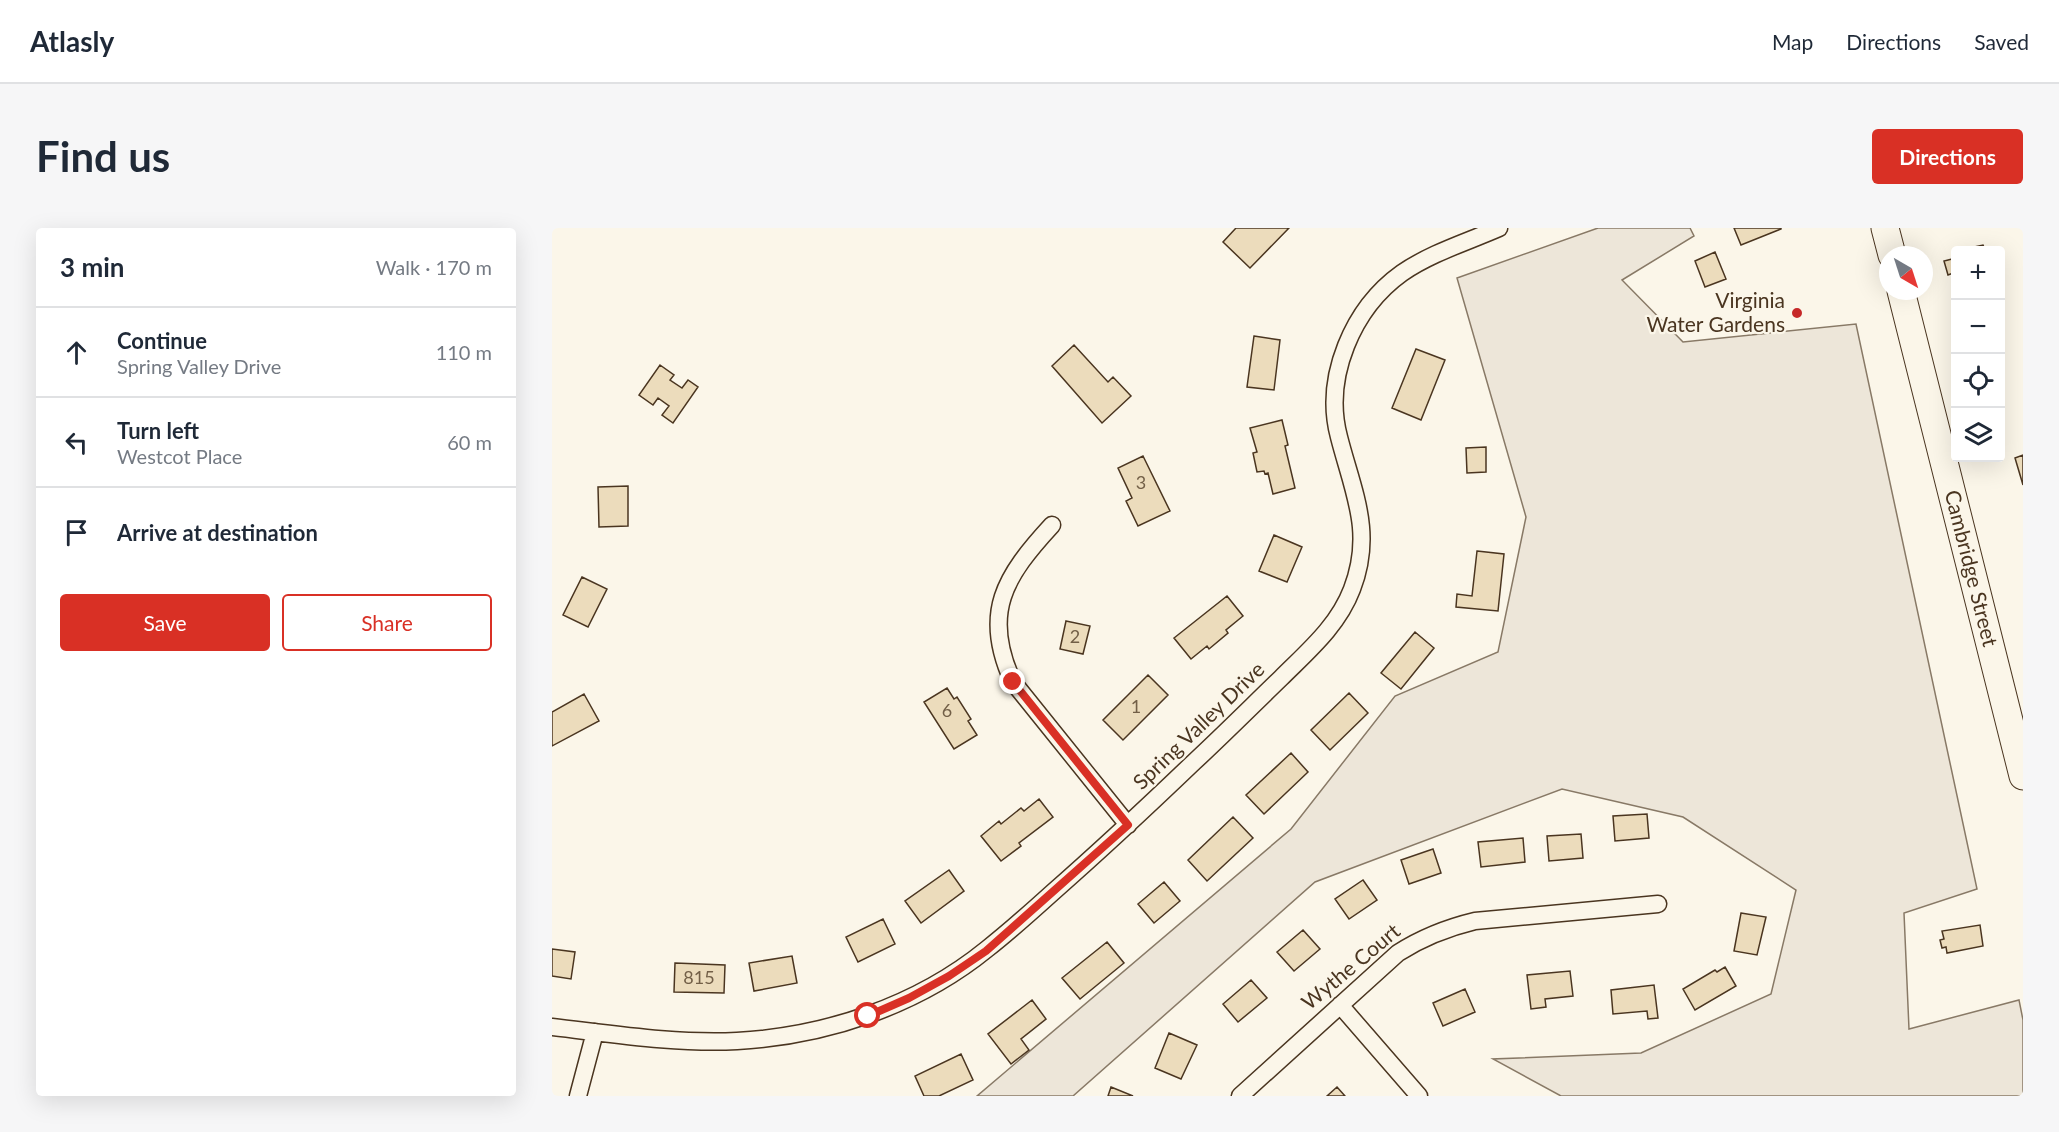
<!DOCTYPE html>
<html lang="en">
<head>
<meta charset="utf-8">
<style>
	:root { --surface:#fff; --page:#f6f6f7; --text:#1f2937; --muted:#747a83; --line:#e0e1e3; --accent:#d93025 }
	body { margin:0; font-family:Lato,sans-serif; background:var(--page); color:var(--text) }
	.controls { position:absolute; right:18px; top:18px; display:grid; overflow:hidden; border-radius:6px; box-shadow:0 6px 24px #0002 }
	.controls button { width:54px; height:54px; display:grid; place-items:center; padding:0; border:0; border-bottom:2px solid var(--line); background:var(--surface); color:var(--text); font:30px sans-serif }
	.compass { position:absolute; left:1327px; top:18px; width:54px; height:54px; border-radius:50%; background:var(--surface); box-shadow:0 6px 24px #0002; rotate:141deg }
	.stop { position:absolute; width:18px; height:18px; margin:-14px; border:4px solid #d93025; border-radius:50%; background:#fff }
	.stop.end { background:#d93025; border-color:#fff; box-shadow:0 2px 6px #0008 }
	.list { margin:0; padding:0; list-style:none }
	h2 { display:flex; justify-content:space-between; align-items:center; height:78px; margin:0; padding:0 24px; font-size:26px }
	h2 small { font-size:20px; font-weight:400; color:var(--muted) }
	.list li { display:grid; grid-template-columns:39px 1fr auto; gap:18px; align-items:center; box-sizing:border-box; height:90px; padding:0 24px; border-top:2px solid var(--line) }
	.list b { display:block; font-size:22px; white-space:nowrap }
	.list p { margin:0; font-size:20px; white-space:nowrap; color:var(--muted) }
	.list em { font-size:20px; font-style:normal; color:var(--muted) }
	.actions { display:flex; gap:12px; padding:18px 24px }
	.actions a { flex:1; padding:14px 0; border:2px solid var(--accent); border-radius:6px; text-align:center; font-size:21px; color:var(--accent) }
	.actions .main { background:var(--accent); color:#fff }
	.icon { flex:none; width:33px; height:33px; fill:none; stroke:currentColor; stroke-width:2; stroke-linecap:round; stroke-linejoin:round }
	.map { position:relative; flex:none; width:1471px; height:868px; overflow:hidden; border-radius:6px }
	header { display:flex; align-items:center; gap:36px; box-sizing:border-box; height:84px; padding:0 30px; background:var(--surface); border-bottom:2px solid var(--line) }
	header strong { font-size:28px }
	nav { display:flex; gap:33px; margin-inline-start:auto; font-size:21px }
	.intro { display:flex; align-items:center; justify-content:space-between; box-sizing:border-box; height:144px; padding:0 36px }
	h1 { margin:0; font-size:42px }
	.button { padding:15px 27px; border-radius:6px; background:var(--accent); color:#fff; font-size:21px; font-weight:700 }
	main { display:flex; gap:36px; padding:0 36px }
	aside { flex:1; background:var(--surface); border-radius:6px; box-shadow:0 6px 24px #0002 }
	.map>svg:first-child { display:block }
</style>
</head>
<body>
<header>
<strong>Atlasly</strong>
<nav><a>Map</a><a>Directions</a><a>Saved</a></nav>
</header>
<div class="intro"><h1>Find us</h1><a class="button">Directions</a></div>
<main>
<aside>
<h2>3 min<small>Walk · 170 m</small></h2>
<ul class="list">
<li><svg class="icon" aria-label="ahead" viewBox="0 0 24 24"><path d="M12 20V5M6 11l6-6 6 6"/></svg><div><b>Continue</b><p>Spring Valley Drive</p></div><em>110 m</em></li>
<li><svg class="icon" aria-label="left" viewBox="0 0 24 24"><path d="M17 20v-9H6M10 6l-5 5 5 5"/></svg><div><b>Turn left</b><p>Westcot Place</p></div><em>60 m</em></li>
<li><svg class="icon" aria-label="arrive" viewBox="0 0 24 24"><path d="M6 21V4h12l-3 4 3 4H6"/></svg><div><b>Arrive at destination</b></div></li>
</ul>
<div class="actions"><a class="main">Save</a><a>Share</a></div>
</aside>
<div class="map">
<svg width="1471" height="868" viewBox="0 0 1471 868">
	<rect width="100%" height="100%" fill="#fbf6e9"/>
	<!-- green -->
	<path fill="#ede6d9" stroke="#887966" stroke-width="1.5" d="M 1046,0 L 1138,0 L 1142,8 L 1070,52 L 1131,114 L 1304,96 L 1425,661 L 1352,685 L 1357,801 L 1467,772 L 1471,792 L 1471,868 L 1009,868 L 941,831 L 1089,825 L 1219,766 L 1244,662 L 1131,589 L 1010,561 L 763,654 L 521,868 L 425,868 L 739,601 L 843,468 L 946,424 L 974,289 L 905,50 Z"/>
	<!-- building -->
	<path fill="#ecdcbc" stroke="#4a3520" stroke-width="1.5" d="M 684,0 L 737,0 L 698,40 L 671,14 Z
		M 1182,0 L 1229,0 L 1229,1 L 1189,17 Z
		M 1431,17 L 1433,22 L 1408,22 Z
		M 1163,24 L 1174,51 L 1153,59 L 1143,33 Z
		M 1404,30 L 1404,44 L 1396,47 L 1392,33 Z
		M 702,108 L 728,112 L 722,162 L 695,159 Z
		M 522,117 L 556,154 L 561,149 L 579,168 L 550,195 L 500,138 Z
		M 864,121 L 893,132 L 869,192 L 840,180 Z
		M 108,137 L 122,147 L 118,152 L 130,160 L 136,152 L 146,159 L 121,195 L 110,187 L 117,178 L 106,170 L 101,177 L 87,167 Z
		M 730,192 L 736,217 L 733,218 L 743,260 L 721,266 L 716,245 L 713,246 L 712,243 L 705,244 L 701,225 L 705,224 L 698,200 Z
		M 934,219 L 934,244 L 915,245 L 914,220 Z
		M 1471,227 L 1471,257 L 1463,230 Z
		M 591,228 L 618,283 L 586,298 L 574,273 L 580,270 L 566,240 Z
		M 76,258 L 76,298 L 47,299 L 46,259 Z
		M 722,307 L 750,319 L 735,354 L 707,343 Z
		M 925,323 L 952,326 L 946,383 L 904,379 L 905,366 L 920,368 Z
		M 30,349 L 55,361 L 36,399 L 11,387 Z
		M 675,368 L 691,388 L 674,402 L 676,405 L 657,421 L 655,418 L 639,431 L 622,410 Z
		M 514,393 L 538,398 L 531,426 L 508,421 Z
		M 863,404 L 882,420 L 849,461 L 829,445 Z
		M 596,447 L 616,467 L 571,512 L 551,492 Z
		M 395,460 L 402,471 L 405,469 L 419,491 L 416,493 L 425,507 L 402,521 L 372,474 Z
		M 797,465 L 816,485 L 778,522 L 759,502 Z
		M 32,466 L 47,493 L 0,518 L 0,484 Z
		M 739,525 L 756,544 L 712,586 L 694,567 Z
		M 487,571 L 501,589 L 467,615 L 469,618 L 449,633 L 429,608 L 447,593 L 449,596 L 469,580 L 472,583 Z
		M 1095,586 L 1097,610 L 1063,613 L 1061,588 Z
		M 681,589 L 701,610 L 655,653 L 636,632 Z
		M 1029,606 L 1031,630 L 997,633 L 995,608 Z
		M 971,610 L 973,634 L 929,639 L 926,614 Z
		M 881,621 L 889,645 L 857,656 L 849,632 Z
		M 397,642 L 412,663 L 369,695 L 353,673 Z
		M 811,652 L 825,672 L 797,691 L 783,671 Z
		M 612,654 L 628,673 L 602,695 L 586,676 Z
		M 1189,685 L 1214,689 L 1205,727 L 1182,723 Z
		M 331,691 L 343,716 L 306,734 L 294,709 Z
		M 1428,697 L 1431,718 L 1395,725 L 1394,719 L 1390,720 L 1388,712 L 1392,711 L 1390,703 Z
		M 751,702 L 768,721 L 742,743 L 725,724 Z
		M 555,714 L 572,735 L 528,771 L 510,750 Z
		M 0,721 L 23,724 L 19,751 L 0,748 Z
		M 240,728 L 245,755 L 202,763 L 197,735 Z
		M 123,735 L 173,737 L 172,765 L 122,764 Z
		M 1173,739 L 1184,758 L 1143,782 L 1131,761 L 1163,742 L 1165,744 Z
		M 1018,743 L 1021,768 L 993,771 L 994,779 L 979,781 L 975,747 Z
		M 699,752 L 715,770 L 686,794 L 671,776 Z
		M 1102,757 L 1106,790 L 1096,791 L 1095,783 L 1061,786 L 1059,762 Z
		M 913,761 L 923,784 L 891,798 L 881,775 Z
		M 480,772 L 494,791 L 469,811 L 477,822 L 459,836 L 436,806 Z
		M 617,805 L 645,817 L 629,851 L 603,840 Z
		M 409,826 L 421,852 L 387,868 L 372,868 L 363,848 Z
		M 559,859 L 581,868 L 556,868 Z
		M 785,859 L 793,868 L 775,868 Z"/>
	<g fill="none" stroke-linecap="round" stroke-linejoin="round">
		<defs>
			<path id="minor" d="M 500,297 C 453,348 429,385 461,454 L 576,597
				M 788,777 L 867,868
				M 0,799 C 61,806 123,816 185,813 C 274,808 365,778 435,721 C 458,703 479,684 500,665 C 549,622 595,579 642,534 C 671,507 700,478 729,450 C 756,423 786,398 800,361 C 822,304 801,264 787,209 C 771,149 801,80 850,45 C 879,25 915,14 947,0
				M 26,868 L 43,804
				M 688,868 L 846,725 C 871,709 894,700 923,693 L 1106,676"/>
			<g id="primary">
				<path d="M 1333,0 L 1340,27"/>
				<path id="s1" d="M 1349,63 L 1471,548"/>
			</g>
		</defs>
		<!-- minor casing -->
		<use href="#minor" stroke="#4a3520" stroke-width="19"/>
		<!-- primary casing -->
		<use href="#primary" stroke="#4a3520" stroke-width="29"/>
		<!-- minor -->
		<use href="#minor" stroke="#fbf6e9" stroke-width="16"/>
		<!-- primary -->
		<use href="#primary" stroke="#fbf6e9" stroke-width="27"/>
	</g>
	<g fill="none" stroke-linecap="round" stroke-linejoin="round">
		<!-- route -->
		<path stroke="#d93025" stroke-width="8" d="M 316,788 L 357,770 L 397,748 L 434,723 L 576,597 L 461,454"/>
	</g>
	<!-- markers -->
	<circle fill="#c62828" stroke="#fbf6e9" stroke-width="2" cx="1245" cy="85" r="6"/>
	<g text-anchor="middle" stroke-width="4.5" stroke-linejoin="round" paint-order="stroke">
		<!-- number labels -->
		<g font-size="18" fill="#725f47">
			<text x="589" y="261">3</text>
			<text x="523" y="415">2</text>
			<text x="584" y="485">1</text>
			<text x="395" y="489">6</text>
			<text x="147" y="756">815</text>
		</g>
		<!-- poi labels -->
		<g font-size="21" fill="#4a3520" stroke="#fbf6e9" text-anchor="end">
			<text x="1233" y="80">Virginia<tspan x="1233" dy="24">Water Gardens</tspan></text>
		</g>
		<!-- street labels -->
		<g font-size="21" fill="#4a3520" stroke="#fbf6e9">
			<text dy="7" stroke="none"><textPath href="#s1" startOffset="286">Cambridge Street</textPath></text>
			<text transform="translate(647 498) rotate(-44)" y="7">Spring Valley Drive</text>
			<text transform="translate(799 739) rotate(-40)" y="7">Wythe Court</text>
		</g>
	</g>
</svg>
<div class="controls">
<button>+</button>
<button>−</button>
<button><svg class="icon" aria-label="locate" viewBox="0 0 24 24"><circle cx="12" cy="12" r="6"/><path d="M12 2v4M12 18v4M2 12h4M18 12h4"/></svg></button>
<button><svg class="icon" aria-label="layers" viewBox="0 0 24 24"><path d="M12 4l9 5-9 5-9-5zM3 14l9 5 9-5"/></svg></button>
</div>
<svg class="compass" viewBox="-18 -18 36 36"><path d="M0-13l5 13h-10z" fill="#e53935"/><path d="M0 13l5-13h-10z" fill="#747a83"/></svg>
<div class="stop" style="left:316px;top:788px"></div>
<div class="stop end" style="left:461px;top:454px"></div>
</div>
</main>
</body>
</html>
